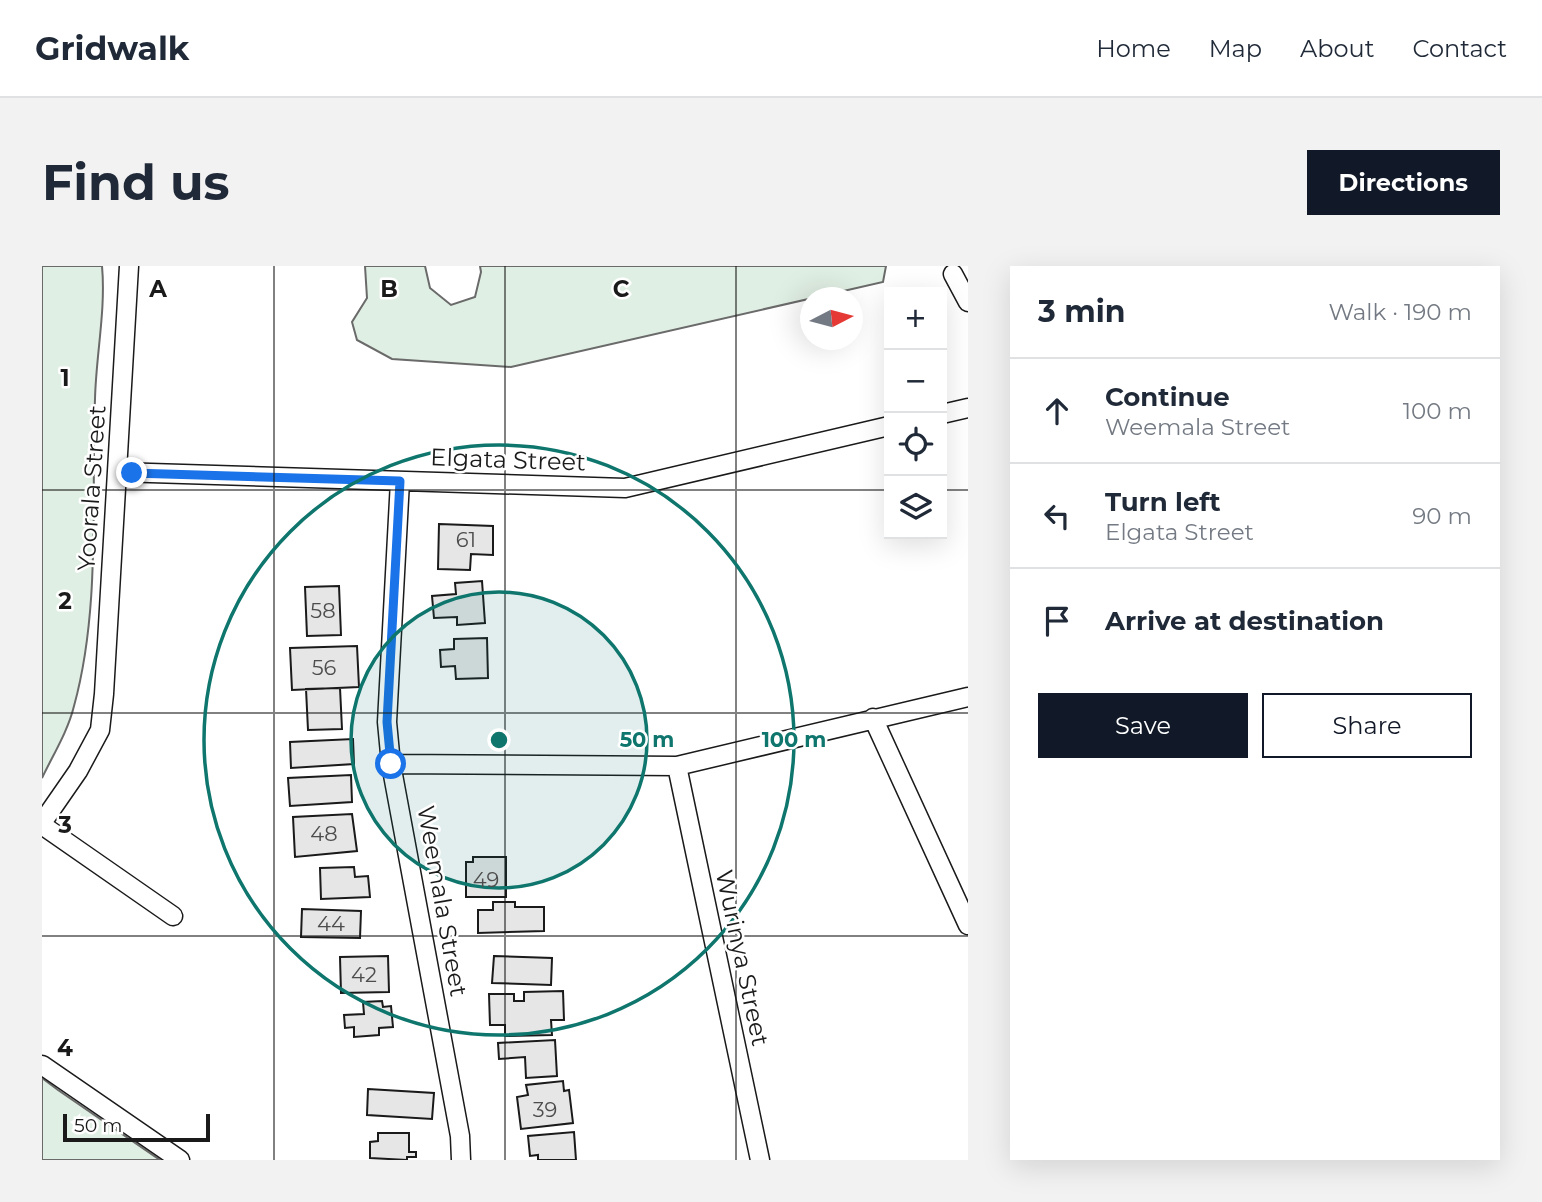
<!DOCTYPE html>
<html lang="en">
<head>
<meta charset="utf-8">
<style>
	:root { --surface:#fff; --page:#f2f2f3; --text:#1f2937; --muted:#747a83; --line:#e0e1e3; --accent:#111827 }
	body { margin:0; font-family:Montserrat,sans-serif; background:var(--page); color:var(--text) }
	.controls { position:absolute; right:21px; top:21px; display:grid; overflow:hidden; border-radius:0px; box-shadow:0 7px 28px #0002 }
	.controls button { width:63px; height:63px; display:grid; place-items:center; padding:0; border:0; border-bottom:2px solid var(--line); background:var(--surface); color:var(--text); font:35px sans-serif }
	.compass { position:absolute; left:758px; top:21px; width:63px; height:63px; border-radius:50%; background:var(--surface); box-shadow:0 7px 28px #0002; rotate:84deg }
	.scale { position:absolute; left:21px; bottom:18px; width:147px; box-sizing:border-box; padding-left:7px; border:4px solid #1a1a1a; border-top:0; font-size:19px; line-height:24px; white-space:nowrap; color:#1a1a1a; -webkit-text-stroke:5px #fff; paint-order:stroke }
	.stop { position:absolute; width:21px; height:21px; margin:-16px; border:5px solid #1a73e8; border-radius:50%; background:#fff }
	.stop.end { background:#1a73e8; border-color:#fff; box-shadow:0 2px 7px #0008 }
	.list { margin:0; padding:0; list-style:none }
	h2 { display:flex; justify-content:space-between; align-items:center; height:91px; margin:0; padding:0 28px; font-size:30px }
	h2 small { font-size:23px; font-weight:400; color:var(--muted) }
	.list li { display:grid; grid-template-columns:46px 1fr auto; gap:21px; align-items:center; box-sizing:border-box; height:105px; padding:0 28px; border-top:2px solid var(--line) }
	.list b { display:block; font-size:26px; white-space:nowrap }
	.list p { margin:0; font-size:23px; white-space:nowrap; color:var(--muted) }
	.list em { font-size:23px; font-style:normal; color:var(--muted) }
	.actions { display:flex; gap:14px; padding:21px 28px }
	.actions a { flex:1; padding:16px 0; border:2px solid var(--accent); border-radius:0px; text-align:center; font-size:24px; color:var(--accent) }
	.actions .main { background:var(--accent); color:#fff }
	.icon { flex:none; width:38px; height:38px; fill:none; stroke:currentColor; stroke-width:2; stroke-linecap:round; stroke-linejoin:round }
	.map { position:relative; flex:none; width:926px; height:894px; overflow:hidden; border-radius:0px }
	header { display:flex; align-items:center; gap:42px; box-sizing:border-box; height:98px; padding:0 35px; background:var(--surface); border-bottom:2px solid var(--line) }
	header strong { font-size:33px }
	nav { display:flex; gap:38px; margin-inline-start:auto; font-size:24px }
	.intro { display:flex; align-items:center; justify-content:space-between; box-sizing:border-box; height:168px; padding:0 42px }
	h1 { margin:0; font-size:49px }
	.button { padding:18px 32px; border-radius:0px; background:var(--accent); color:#fff; font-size:24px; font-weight:700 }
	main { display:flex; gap:42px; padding:0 42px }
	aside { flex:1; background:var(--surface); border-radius:0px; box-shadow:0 7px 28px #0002 }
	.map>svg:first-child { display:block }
</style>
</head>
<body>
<header>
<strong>Gridwalk</strong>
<nav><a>Home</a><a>Map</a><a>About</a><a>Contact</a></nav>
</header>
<div class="intro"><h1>Find us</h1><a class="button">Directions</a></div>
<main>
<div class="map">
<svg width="926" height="894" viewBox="0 0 926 894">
	<rect width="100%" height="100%" fill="#fff"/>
	<!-- green -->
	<path fill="#e0efe3" stroke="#6a6a6a" stroke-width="2" d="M 0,0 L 60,0 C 64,44 54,89 53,133 C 49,233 59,342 32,440 C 26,465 11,489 0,512 Z
		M 323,0 L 383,0 L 388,22 L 409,39 L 433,31 L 439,6 L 438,0 L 844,0 L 841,16 L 469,101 L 350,93 L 315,74 L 310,56 L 325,32 Z
		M 0,812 L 16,824 L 118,894 L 0,894 Z"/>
	<!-- building -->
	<path fill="#e6e6e6" stroke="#1a1a1a" stroke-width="2" d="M 397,258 L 451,260 L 451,289 L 429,288 L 428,304 L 396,303 Z
		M 440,315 L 443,357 L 415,359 L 415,351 L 392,352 L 390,330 L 414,328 L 413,317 Z
		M 297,320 L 299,369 L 265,370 L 263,321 Z
		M 445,372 L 446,412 L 414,413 L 413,400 L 399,401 L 398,384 L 412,383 L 412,373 Z
		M 315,380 L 317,421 L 250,424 L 248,382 Z
		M 298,422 L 300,463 L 266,464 L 264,423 Z
		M 311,473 L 312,498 L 249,502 L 248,476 Z
		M 309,509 L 310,536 L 248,540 L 246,512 Z
		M 310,548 L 315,585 L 253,591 L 251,551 Z
		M 431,591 L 464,591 L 464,631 L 424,631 L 424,596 L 431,596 Z
		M 312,601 L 313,611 L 326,610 L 328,631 L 279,633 L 278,602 Z
		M 451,636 L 473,636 L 473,641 L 502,641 L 502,665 L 436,667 L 436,644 L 451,644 Z
		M 260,643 L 319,645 L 318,672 L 259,671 Z
		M 346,690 L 347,726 L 299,727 L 298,691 Z
		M 452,690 L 510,692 L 509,719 L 450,717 Z
		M 521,725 L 522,754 L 509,754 L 510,769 L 463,770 L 463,759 L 448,759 L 447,728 L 472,728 L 472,735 L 482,735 L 482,726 Z
		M 340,735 L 341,741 L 349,740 L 351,761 L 337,762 L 337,769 L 312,771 L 312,761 L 303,762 L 302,749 L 322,748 L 321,736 Z
		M 513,774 L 515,810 L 484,812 L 483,791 L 457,793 L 456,777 Z
		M 521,815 L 522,825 L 527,824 L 531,857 L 479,863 L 475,831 L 486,829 L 484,819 Z
		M 326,823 L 392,827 L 390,853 L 325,849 Z
		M 532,866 L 534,894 L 496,894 L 496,889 L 488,890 L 486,870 Z
		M 336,867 L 367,867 L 367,886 L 374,886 L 374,891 L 365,891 L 365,894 L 328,892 L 328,876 L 336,875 Z"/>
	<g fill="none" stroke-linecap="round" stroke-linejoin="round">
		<defs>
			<path id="street" d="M 911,8 L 926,36
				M 900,148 L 926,142
				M 76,206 L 583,222 L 847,160
				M 358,215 L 345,456 L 349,498 L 418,870 L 419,894
				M 831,452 L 926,659
				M 349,498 L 635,500 L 926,431
				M 635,500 L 718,894
				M 0,557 L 36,505 L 58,464 L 62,428 L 87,0
				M 0,559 L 131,650
				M 0,799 L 138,894"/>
		</defs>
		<!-- street casing -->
		<use href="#street" stroke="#1a1a1a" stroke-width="21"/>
		<!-- street -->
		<use href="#street" stroke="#fff" stroke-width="18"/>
	</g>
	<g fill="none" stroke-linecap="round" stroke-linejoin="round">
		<!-- route -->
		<path stroke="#1a73e8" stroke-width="9" d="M 90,207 L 358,215 L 345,456 L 349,498"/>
	</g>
	<!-- grid -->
	<path fill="none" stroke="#1a1a1a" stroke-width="2" stroke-opacity="0.55" d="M 232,0 L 232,894M 463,0 L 463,894M 694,0 L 694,894M 0,224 L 847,224M 900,224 L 926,224M 0,447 L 926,447M 0,670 L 926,670"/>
	<!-- distance rings -->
	<circle cx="457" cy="474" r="148" fill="#0f766e" fill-opacity=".12"/>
	<g fill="none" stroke="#0f766e" stroke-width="3.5">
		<circle cx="457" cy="474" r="148"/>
		<circle cx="457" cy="474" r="295"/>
	</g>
	<g text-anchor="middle" stroke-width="5" stroke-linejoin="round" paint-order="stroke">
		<!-- number labels -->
		<g font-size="21" fill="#4d4d4d">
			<text x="424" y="281">61</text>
			<text x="281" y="352">58</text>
			<text x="282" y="409">56</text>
			<text x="282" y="575">48</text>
			<text x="444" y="621">49</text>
			<text x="289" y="665">44</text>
			<text x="322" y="716">42</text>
			<text x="503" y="851">39</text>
		</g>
		<!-- street labels -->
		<g font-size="24" fill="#1a1a1a" stroke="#fff">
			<text transform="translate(466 194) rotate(2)" y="8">Elgata Street</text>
			<text transform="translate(50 222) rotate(-86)" y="8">Yoorala Street</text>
			<text transform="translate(400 635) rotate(80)" y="8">Weemala Street</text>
			<text transform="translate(700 692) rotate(78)" y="8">Wurinya Street</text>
		</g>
	</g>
	<g font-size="23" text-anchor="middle" font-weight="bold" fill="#1a1a1a" stroke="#fff" stroke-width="5" stroke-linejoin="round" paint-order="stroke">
		<text x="116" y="31">A</text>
		<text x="347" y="31">B</text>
		<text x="579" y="31">C</text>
		<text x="23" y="120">1</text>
		<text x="23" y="343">2</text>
		<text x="23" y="567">3</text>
		<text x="23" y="790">4</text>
	</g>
	<circle cx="457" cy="474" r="10" fill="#0f766e" stroke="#fff" stroke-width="3.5"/>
	<g font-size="21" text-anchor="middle" font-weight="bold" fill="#0f766e" stroke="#fff" stroke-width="5" stroke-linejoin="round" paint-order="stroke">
		<text x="605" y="481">50 m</text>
		<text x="752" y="481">100 m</text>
	</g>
</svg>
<div class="controls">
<button>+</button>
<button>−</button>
<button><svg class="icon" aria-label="locate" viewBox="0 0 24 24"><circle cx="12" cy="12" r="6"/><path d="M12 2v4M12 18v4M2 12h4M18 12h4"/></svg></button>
<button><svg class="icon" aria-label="layers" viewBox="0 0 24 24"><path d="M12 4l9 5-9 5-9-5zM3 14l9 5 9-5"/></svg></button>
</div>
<svg class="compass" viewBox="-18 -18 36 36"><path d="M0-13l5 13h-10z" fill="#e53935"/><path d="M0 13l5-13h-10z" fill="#747a83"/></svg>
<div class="scale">50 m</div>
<div class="stop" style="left:349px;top:498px"></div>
<div class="stop end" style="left:90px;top:207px"></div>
</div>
<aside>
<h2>3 min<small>Walk · 190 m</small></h2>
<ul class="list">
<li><svg class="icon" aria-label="ahead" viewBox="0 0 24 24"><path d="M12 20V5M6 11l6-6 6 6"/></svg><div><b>Continue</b><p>Weemala Street</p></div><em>100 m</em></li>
<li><svg class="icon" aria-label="left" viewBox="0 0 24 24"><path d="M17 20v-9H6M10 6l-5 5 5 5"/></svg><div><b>Turn left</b><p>Elgata Street</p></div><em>90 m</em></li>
<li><svg class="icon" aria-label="arrive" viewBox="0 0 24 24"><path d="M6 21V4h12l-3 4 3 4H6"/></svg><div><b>Arrive at destination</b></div></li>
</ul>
<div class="actions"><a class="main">Save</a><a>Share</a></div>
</aside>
</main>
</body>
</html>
